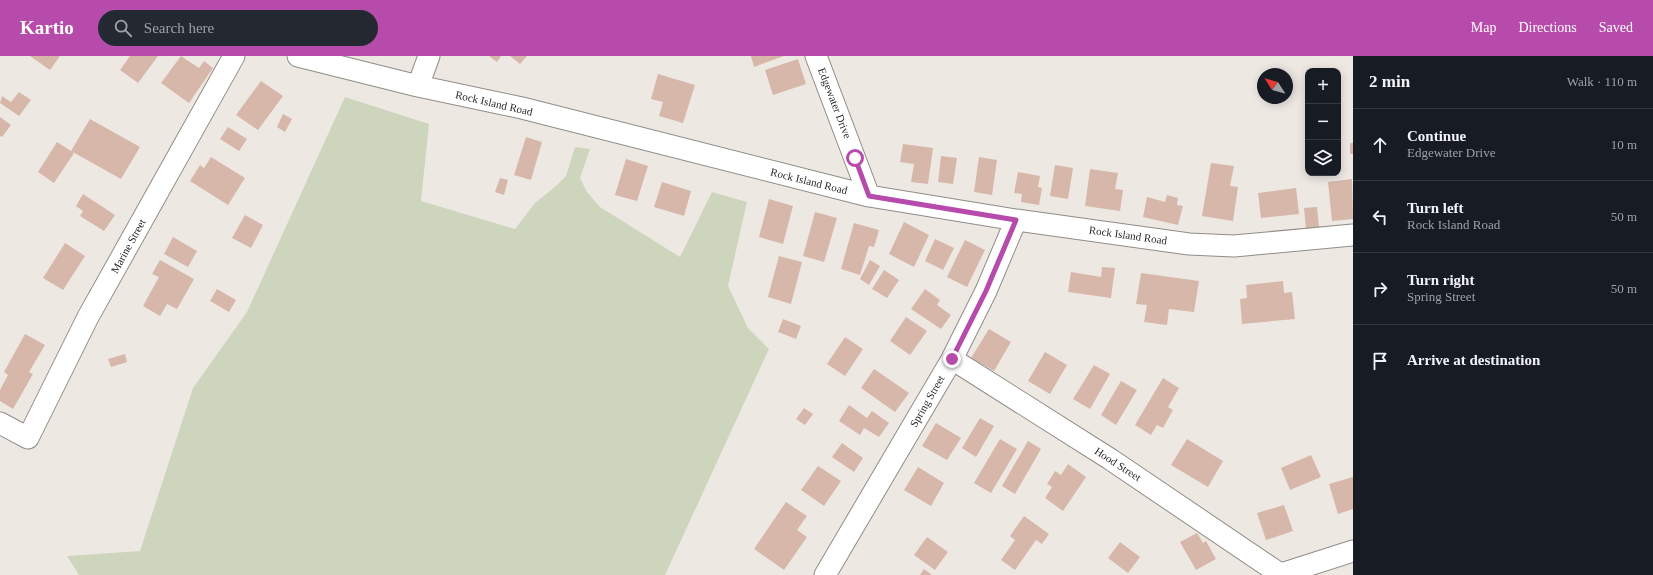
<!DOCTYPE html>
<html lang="en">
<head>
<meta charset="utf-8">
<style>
	:root { --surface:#171b24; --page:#242831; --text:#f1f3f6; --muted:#9ea1a6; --line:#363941; --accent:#b74bab }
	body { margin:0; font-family:"Times New Roman",serif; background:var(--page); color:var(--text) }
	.controls { position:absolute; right:12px; top:12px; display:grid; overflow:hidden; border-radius:8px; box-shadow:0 2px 10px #0003 }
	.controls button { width:36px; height:36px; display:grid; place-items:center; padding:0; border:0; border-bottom:1px solid var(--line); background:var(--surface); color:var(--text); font:20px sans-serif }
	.compass { position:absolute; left:1257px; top:12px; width:36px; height:36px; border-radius:50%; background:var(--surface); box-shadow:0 2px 10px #0003; rotate:306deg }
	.stop { position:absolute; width:12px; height:12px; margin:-9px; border:3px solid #b74bab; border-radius:50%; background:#fff }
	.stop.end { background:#b74bab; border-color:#fff; box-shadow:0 1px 4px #0008 }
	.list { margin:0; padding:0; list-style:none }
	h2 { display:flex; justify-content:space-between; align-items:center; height:52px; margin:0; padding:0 16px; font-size:17px }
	h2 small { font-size:13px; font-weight:400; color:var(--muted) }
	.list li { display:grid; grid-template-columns:26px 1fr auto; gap:12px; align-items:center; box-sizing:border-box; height:72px; padding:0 16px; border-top:1px solid var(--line) }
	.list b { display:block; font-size:15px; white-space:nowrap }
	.list p { margin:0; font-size:13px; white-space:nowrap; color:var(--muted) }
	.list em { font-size:13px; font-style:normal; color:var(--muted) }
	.icon { flex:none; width:22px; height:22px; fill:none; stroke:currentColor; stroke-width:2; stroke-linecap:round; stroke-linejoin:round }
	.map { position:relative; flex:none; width:1353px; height:519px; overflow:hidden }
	header { display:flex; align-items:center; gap:24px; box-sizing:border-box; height:56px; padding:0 20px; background:var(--accent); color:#fff }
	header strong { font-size:19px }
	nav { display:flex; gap:22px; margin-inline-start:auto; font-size:14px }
	.search { width:280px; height:36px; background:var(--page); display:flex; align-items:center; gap:10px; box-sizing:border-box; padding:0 14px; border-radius:22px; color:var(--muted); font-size:15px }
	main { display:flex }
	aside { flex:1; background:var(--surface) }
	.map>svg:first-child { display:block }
</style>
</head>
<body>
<header>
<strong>Kartio</strong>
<div class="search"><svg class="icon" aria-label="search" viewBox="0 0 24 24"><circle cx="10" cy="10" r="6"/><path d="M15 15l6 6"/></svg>Search here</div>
<nav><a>Map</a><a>Directions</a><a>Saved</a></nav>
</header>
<main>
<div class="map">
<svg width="1353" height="519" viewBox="0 0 1353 519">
	<rect width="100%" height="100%" fill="#eee8e3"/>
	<!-- green -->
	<path fill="#cdd6bd" d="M 345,41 L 429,68 L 421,145 L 515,173 L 535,147 L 556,130 L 566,120 L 575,91 L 590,93 L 580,122 L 587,136 L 600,151 L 680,201 L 712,136 L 747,146 L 728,230 L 748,272 L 769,293 L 665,519 L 79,519 L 67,500 L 140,495 L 193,332 L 247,256 Z"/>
	<!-- building -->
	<path fill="#d7b7aa" d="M 30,0 L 60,0 L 50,14 Z
		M 130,0 L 158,0 L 138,27 L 120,14 Z
		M 181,0 L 199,12 L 204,5 L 213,12 L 189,47 L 161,27 Z
		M 489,0 L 501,0 L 497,6 Z
		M 510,0 L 527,0 L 520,8 Z
		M 751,0 L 784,0 L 754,11 Z
		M 798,3 L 806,28 L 773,39 L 765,14 Z
		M 658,18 L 695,29 L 683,67 L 659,60 L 663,46 L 651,43 Z
		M 261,25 L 283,40 L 258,74 L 236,59 Z
		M 19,36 L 31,44 L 19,60 L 0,47 L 2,40 L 11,46 Z
		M 283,58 L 292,63 L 285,76 L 277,71 Z
		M 0,61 L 11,69 L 2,81 L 0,80 Z
		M 90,63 L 140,91 L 121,123 L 71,95 Z
		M 228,71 L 247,83 L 239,95 L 220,83 Z
		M 526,81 L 542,86 L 531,124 L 514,119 Z
		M 57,86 L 74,97 L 54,127 L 38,116 Z
		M 1350,87 L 1353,87 L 1353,98 L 1350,98 Z
		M 903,88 L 933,92 L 928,128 L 911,126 L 914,108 L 900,106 Z
		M 941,100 L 957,102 L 953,128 L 938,126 Z
		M 211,101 L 245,122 L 228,149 L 190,125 L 200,109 L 204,112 Z
		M 979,101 L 997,104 L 992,139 L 974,136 Z
		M 626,103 L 648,110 L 637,145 L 615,139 Z
		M 1211,107 L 1234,110 L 1230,130 L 1238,131 L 1233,165 L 1202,160 Z
		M 1055,109 L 1073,112 L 1068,143 L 1050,140 Z
		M 1090,113 L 1118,117 L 1115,133 L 1123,134 L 1120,155 L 1085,150 Z
		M 1018,116 L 1040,120 L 1038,131 L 1042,132 L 1039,149 L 1021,146 L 1022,138 L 1014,137 Z
		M 500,122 L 508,124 L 504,139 L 495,136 Z
		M 1352,123 L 1353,163 L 1332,165 L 1328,126 Z
		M 662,126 L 691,135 L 684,160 L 654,151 Z
		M 1296,132 L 1299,158 L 1261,162 L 1258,137 Z
		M 83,138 L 115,159 L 104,175 L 80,160 L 83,155 L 76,150 Z
		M 1167,139 L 1178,142 L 1177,149 L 1183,150 L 1178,169 L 1143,161 L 1147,141 L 1165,146 Z
		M 769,143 L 793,150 L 783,188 L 759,181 Z
		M 1317,151 L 1319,171 L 1306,172 L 1304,152 Z
		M 815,156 L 837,162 L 824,206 L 803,200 Z
		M 245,159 L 263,169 L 251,192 L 232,182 Z
		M 904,166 L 929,179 L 914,211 L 889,198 Z
		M 854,167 L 879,174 L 874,191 L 869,190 L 860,219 L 841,213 Z
		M 173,181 L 197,195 L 188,211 L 164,198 Z
		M 935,183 L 954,192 L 943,214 L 925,205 Z
		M 965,184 L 985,194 L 967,231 L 947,221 Z
		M 65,187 L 85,200 L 63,234 L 43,222 Z
		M 779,200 L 802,206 L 791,248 L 768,241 Z
		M 160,204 L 194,223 L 177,253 L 167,248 L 160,260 L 143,250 L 159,221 L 152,218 Z
		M 870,204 L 880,210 L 869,229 L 860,223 Z
		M 1102,211 L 1115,212 L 1111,242 L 1068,236 L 1071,216 L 1101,221 Z
		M 884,214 L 899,224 L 887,242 L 872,233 Z
		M 1141,217 L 1199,225 L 1194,256 L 1169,253 L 1167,269 L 1144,266 L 1147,249 L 1136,248 Z
		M 1283,225 L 1284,237 L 1292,236 L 1295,263 L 1242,268 L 1240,243 L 1247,242 L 1246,229 Z
		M 217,233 L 236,244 L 229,256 L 210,245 Z
		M 925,233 L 940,244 L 937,249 L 951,259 L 941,273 L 911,253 Z
		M 906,261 L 927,275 L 910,299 L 890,285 Z
		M 783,263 L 801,270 L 796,283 L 778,276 Z
		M 989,273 L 1011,286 L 994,315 L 971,302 Z
		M 25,278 L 45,289 L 29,316 L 33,318 L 13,353 L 0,345 L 0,334 L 8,319 L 4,316 Z
		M 845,281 L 863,293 L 845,320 L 827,308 Z
		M 1045,296 L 1067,309 L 1050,338 L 1028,325 Z
		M 125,298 L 127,306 L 111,311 L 108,303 Z
		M 1094,309 L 1110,318 L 1090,353 L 1073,343 Z
		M 874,313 L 909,337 L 895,356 L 861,332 Z
		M 1163,322 L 1179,332 L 1168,351 L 1173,354 L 1163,372 L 1157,369 L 1151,379 L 1135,369 Z
		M 1121,325 L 1137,334 L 1116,369 L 1101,359 Z
		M 849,349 L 867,362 L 872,355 L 889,367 L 879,381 L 864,372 L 860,379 L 839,365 Z
		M 804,352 L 813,358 L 805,369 L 796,363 Z
		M 980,362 L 994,370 L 976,401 L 962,392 Z
		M 936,367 L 961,382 L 947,404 L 922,390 Z
		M 1000,383 L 1017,393 L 991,437 L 974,427 Z
		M 1187,383 L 1223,405 L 1208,431 L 1171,409 Z
		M 1028,385 L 1041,393 L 1015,438 L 1002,430 Z
		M 842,387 L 863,402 L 854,416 L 832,401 Z
		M 1311,399 L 1321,421 L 1290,434 L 1281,412 Z
		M 1068,408 L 1086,421 L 1063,455 L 1045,442 L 1052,431 L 1047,428 L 1055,415 L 1061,419 Z
		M 818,410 L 841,425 L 824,450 L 801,434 Z
		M 918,411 L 944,427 L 931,450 L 904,434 Z
		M 1353,421 L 1353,453 L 1338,458 L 1329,428 Z
		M 786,446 L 807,460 L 797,474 L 807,481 L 784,514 L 754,493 Z
		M 1284,449 L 1293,475 L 1266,484 L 1257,457 Z
		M 1024,460 L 1049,478 L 1042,488 L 1036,484 L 1015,514 L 1001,504 L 1015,484 L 1010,480 Z
		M 1197,477 L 1203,487 L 1206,485 L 1216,503 L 1196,514 L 1180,486 Z
		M 927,481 L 948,496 L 935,514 L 914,499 Z
		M 1120,486 L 1140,501 L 1128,517 L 1108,502 Z
		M 924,513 L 932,519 L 920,519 Z"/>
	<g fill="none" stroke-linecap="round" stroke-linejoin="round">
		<defs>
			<path id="street" d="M 298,0 L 418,30 L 522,52 L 869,140 L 1016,164 L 1189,188 L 1234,190 L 1353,179
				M 816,0 L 869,140
				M 418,30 L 429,0
				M 952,303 L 1110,403 L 1280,518
				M 0,367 L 28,382 L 88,261 L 234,0
				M 825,519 L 952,303 L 986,235 L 1016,164
				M 1278,519 L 1353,495"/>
		</defs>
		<!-- street casing -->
		<use href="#street" stroke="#918c87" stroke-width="23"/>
		<!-- street -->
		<use href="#street" stroke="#fff" stroke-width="21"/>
	</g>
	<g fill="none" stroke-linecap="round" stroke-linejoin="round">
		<!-- route -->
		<path stroke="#b74bab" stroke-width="5" d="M 855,102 L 869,140 L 1016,164 L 986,235 L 952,303"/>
	</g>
	<g text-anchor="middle" stroke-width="3.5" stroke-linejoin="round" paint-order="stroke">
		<!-- street labels -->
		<g font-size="11" fill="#2d2b29" stroke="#fff">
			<text transform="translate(494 47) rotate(13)" y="4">Rock Island Road</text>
			<text transform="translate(835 47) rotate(69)" y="4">Edgewater Drive</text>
			<text transform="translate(809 125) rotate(14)" y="4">Rock Island Road</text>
			<text transform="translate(1128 179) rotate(8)" y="4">Rock Island Road</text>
			<text transform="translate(128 190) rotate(-61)" y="4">Marine Street</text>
			<text transform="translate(927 345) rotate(-60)" y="4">Spring Street</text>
			<text transform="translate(1118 408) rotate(33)" y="4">Hood Street</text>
		</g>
	</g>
</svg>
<div class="controls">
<button>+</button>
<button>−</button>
<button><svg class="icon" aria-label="layers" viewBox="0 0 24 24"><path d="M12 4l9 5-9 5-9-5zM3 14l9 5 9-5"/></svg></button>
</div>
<svg class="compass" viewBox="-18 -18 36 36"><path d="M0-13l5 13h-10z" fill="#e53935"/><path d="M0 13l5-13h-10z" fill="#9ea1a6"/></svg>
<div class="stop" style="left:855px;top:102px"></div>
<div class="stop end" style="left:952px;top:303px"></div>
</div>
<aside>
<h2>2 min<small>Walk · 110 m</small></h2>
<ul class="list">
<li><svg class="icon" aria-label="ahead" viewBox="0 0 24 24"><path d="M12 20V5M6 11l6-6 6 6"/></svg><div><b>Continue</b><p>Edgewater Drive</p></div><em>10 m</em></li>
<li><svg class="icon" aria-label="left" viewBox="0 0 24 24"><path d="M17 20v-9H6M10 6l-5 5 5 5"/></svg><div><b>Turn left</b><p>Rock Island Road</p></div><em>50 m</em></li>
<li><svg class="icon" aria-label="right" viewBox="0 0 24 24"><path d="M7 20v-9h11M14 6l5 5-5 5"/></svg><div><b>Turn right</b><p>Spring Street</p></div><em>50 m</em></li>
<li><svg class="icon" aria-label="arrive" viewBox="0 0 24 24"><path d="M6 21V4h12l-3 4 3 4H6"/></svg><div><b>Arrive at destination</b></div></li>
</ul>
</aside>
</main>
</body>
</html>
